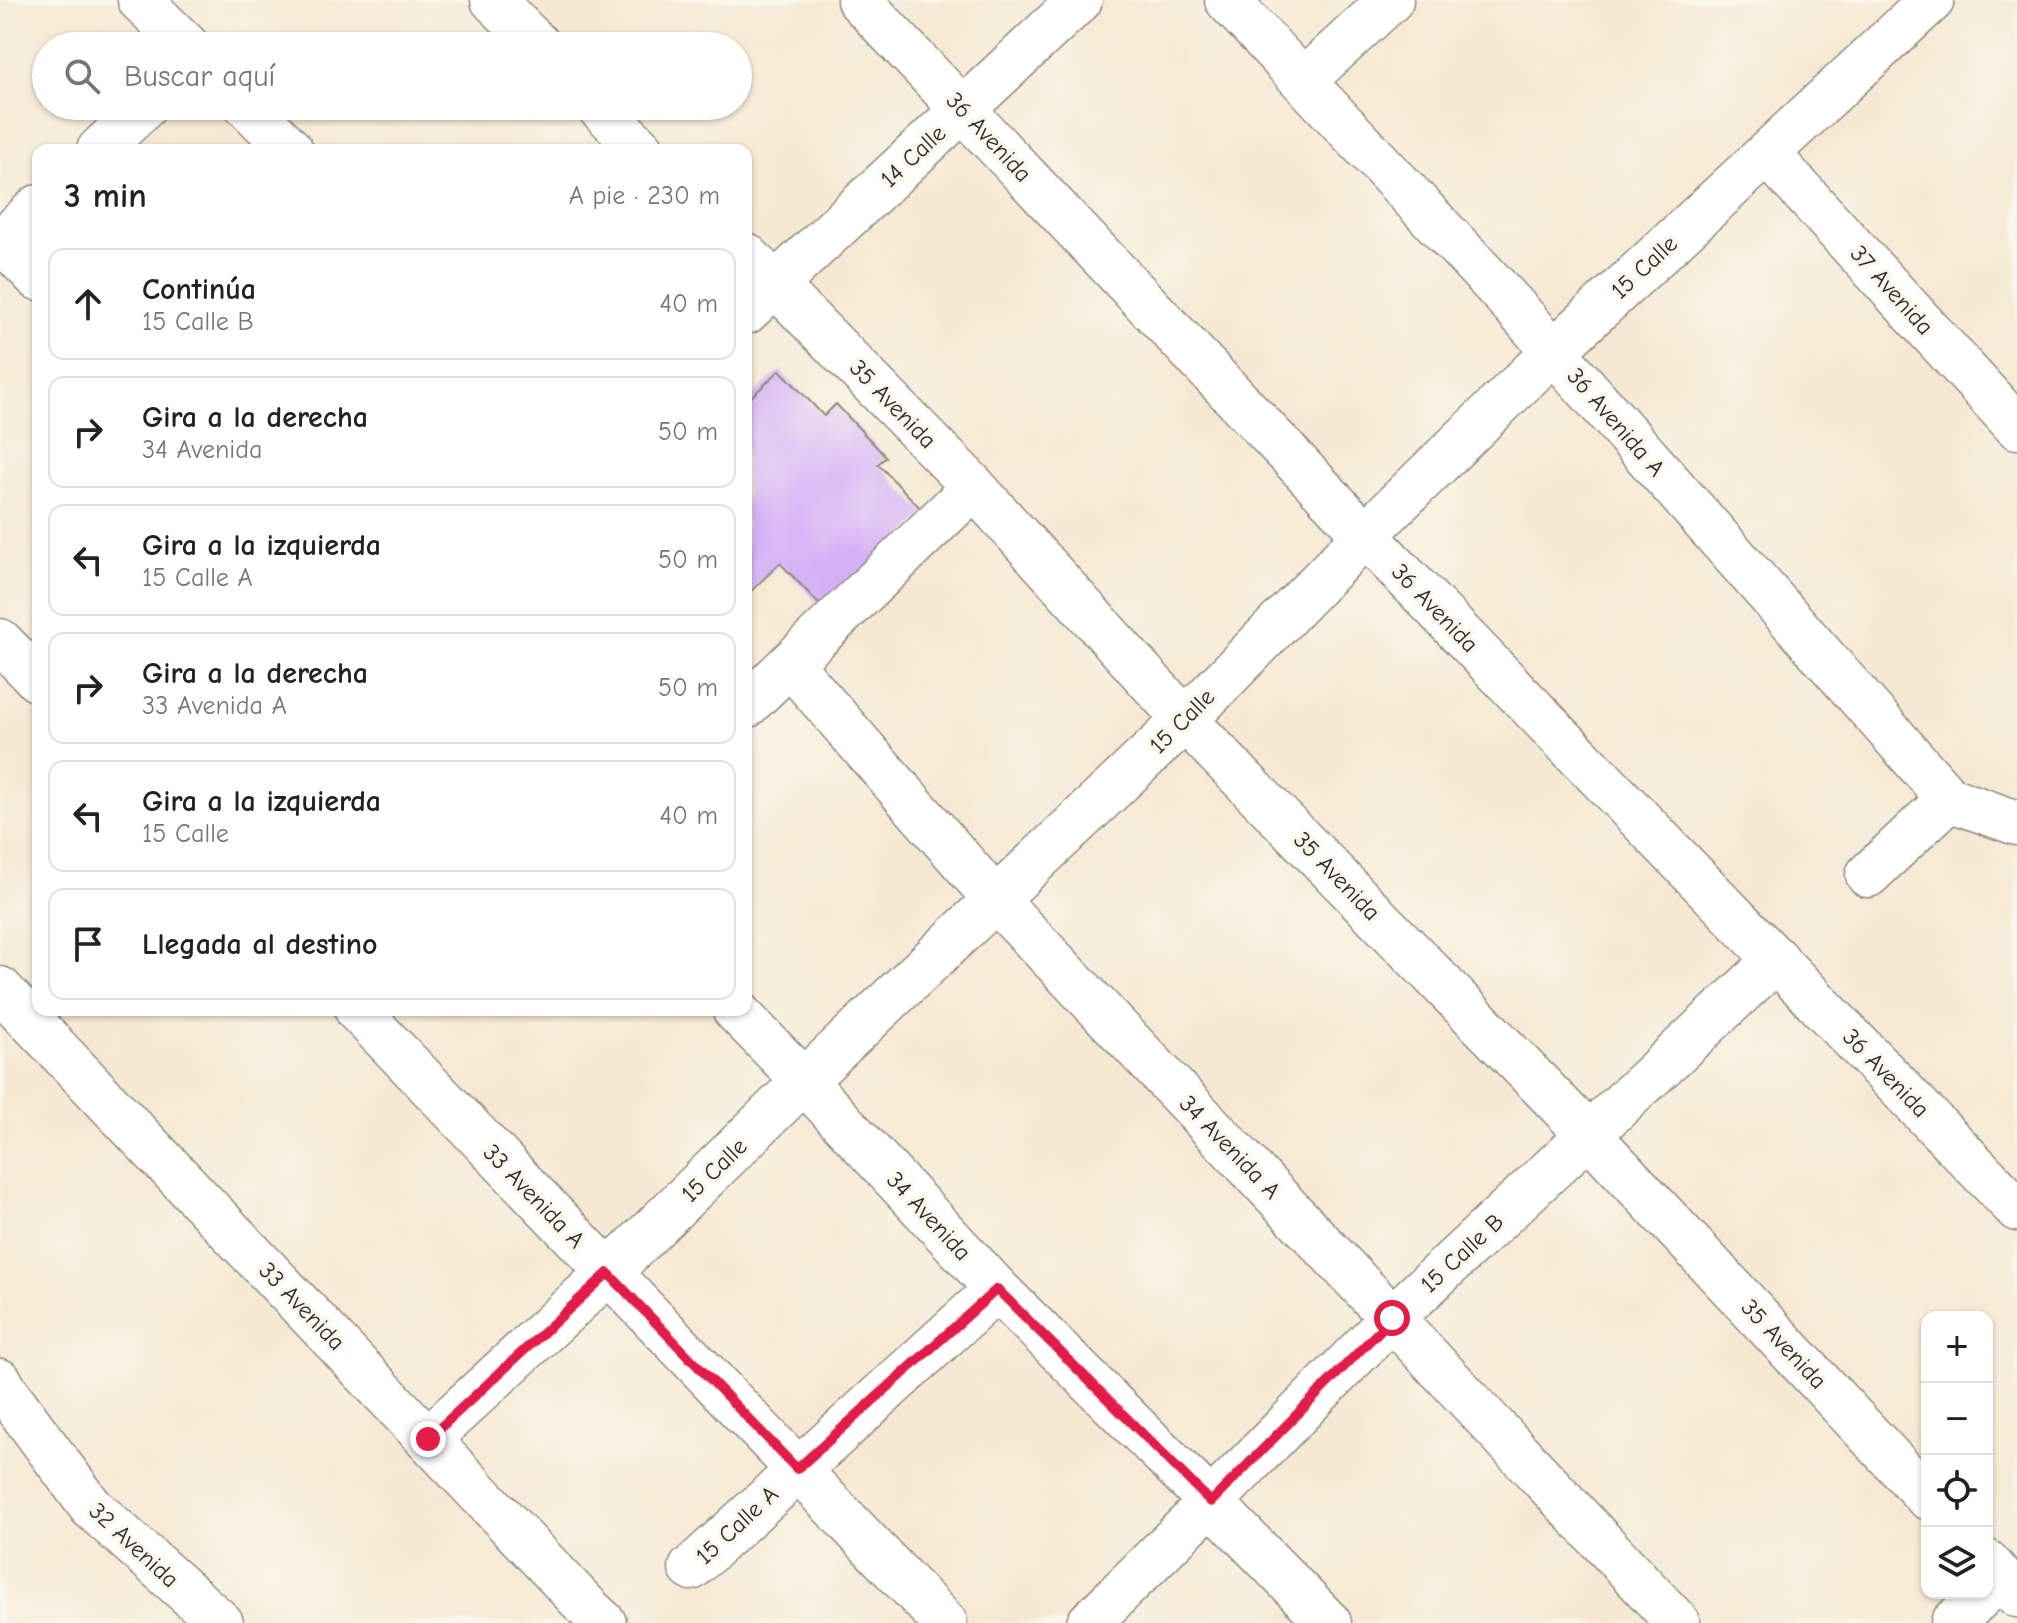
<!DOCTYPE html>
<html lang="es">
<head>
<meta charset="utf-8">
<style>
	:root { --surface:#fff; --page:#f6f6f6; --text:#222; --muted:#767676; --line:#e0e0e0 }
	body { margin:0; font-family:"Comic Neue",sans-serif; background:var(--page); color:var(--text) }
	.controls { position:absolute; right:24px; bottom:24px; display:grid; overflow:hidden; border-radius:16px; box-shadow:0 2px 6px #0004 }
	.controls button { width:72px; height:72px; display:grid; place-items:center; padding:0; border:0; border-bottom:2px solid var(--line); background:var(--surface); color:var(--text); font:40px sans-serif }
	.stop { position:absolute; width:24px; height:24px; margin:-18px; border:6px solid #e11d48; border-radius:50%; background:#fff }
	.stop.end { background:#e11d48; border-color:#fff; box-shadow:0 2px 8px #0008 }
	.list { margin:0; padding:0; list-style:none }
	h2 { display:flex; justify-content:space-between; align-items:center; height:104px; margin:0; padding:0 32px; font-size:34px }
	h2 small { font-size:26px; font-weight:400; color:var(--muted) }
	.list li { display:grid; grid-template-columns:52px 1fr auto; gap:24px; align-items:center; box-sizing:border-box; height:112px; margin:0 16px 16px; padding:0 16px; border:2px solid var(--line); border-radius:16px }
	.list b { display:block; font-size:30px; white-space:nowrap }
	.list p { margin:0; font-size:26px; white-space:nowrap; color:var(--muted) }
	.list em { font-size:26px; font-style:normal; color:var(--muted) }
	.icon { flex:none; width:44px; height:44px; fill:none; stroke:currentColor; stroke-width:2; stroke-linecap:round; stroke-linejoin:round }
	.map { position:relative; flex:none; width:2017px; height:1623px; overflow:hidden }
	.search { position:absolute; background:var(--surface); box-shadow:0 2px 6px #0004; left:32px; top:32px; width:720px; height:88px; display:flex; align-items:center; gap:20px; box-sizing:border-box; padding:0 28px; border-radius:44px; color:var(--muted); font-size:30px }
	.panel { position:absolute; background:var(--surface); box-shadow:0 2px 6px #0004; left:32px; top:144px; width:720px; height:872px; border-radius:16px }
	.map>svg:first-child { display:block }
</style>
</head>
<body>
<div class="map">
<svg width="2017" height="1623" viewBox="0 0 2017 1623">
	<rect width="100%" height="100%" fill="#fbf7ec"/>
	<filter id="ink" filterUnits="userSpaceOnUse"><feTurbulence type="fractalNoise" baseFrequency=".0125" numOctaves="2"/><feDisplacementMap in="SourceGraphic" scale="16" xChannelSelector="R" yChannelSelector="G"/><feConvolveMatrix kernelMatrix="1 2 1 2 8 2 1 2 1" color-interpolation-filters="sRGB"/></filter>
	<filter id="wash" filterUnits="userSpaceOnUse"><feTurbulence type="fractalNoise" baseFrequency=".006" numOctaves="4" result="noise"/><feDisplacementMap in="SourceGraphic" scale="32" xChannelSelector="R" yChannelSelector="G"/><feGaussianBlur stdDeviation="1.8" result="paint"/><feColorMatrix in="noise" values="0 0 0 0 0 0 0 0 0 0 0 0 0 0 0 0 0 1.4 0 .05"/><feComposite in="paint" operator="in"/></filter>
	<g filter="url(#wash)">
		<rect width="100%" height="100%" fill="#f6e9d3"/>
		<g id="blocks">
			<!-- building -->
			<path fill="#d5b0f7" d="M 780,370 L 824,416 L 836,404 L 886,457 L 878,464 L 926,514 L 825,610 L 780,563 L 746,596 L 746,402 Z"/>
		</g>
	</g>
	<g filter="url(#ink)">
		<use href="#blocks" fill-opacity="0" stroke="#908a7f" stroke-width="2"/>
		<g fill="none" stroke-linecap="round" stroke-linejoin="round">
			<defs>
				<path id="minor" d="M 140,0 L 187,46
					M 493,0 L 539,46
					M 859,0 L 1365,535 L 2017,1209
					M 1227,0 L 1513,305 L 1949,799 L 2017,823
					M 1303,81 L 1391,0
					M 247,106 L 291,150
					M 598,106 L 642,150
					M 99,150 L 145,106
					M 1767,153 L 2017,427
					M 0,239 L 38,278
					M 0,243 L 38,207
					M 746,255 L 974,487 L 1185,720 L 1589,1135 L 1927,1497
					M 746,312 L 1080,0
					M 0,641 L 38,680
					M 790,664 L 996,900 L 1392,1318 L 1678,1623
					M 746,706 L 974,487
					M 1868,875 L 1949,799
					M 0,989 L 589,1609 L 604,1623
					M 357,1010 L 945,1623
					M 735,1010 L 804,1081 L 997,1289 L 1211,1502 L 1329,1623
					M 0,1381 L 4,1389 L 91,1507 L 221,1623
					M 428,1439 L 608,1273 L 804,1081 L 1185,720 L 1365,535 L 1554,351 L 1932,0
					M 1987,1562 L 2017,1595
					M 691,1568 L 997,1289
					M 1089,1623 L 1211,1502 L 1392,1318 L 1777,959
					M 1953,1623 L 1984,1593"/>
			</defs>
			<!-- minor casing -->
			<use href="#minor" stroke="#908a7f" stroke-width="47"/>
			<!-- minor -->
			<use href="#minor" stroke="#fff" stroke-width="44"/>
		</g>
	</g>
	<g fill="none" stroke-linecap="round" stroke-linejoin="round" filter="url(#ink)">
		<!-- route -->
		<path stroke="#e11d48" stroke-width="10" d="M 428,1439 L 608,1273 L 797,1469 L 997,1289 L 1211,1502 L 1392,1318"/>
	</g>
	<g text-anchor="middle" stroke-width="7" stroke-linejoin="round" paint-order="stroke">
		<!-- street labels -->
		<g font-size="24" fill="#2b2b2b" stroke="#fbf7ec">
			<text transform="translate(989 137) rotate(47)" y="8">36 Avenida</text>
			<text transform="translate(913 156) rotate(-43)" y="8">14 Calle</text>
			<text transform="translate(1644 267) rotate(-43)" y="8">15 Calle</text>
			<text transform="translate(1892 290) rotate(48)" y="8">37 Avenida</text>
			<text transform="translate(893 404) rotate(46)" y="8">35 Avenida</text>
			<text transform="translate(1616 422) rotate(49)" y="8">36 Avenida A</text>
			<text transform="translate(1435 608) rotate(46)" y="8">36 Avenida</text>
			<text transform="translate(1182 721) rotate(-45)" y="8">15 Calle</text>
			<text transform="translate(1337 876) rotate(46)" y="8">35 Avenida</text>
			<text transform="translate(1886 1073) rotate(46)" y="8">36 Avenida</text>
			<text transform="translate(1230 1147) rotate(46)" y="8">34 Avenida A</text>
			<text transform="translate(714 1170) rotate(-44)" y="8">15 Calle</text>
			<text transform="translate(534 1196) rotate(46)" y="8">33 Avenida A</text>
			<text transform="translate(929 1216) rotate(47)" y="8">34 Avenida</text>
			<text transform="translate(1462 1253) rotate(-43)" y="8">15 Calle B</text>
			<text transform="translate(302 1306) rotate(46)" y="8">33 Avenida</text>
			<text transform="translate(1784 1344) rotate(47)" y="8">35 Avenida</text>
			<text transform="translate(737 1525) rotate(-43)" y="8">15 Calle A</text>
			<text transform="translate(134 1545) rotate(43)" y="8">32 Avenida</text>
		</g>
	</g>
</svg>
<div class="controls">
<button>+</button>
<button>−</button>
<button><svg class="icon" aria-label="locate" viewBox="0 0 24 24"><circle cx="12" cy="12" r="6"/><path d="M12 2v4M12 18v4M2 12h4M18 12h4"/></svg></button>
<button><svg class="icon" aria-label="layers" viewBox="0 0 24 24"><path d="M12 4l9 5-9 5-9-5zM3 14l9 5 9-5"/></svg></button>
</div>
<div class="stop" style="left:1392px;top:1318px"></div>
<div class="stop end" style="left:428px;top:1439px"></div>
<div class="search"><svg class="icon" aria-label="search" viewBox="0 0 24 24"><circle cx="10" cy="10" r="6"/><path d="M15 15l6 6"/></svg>Buscar aquí</div>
<section class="panel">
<h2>3 min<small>A pie · 230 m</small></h2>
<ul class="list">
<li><svg class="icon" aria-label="ahead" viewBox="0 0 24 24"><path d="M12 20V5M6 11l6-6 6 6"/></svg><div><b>Continúa</b><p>15 Calle B</p></div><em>40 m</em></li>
<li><svg class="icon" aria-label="right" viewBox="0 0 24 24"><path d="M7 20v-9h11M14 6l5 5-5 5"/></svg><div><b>Gira a la derecha</b><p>34 Avenida</p></div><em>50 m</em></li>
<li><svg class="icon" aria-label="left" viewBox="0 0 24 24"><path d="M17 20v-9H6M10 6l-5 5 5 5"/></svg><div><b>Gira a la izquierda</b><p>15 Calle A</p></div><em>50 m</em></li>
<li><svg class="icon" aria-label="right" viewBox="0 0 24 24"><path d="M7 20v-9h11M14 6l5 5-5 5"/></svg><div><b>Gira a la derecha</b><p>33 Avenida A</p></div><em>50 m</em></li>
<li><svg class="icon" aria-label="left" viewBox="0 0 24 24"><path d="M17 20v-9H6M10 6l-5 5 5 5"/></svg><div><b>Gira a la izquierda</b><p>15 Calle</p></div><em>40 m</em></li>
<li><svg class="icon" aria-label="arrive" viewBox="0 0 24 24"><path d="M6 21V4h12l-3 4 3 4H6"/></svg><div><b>Llegada al destino</b></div></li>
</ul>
</section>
</div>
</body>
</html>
